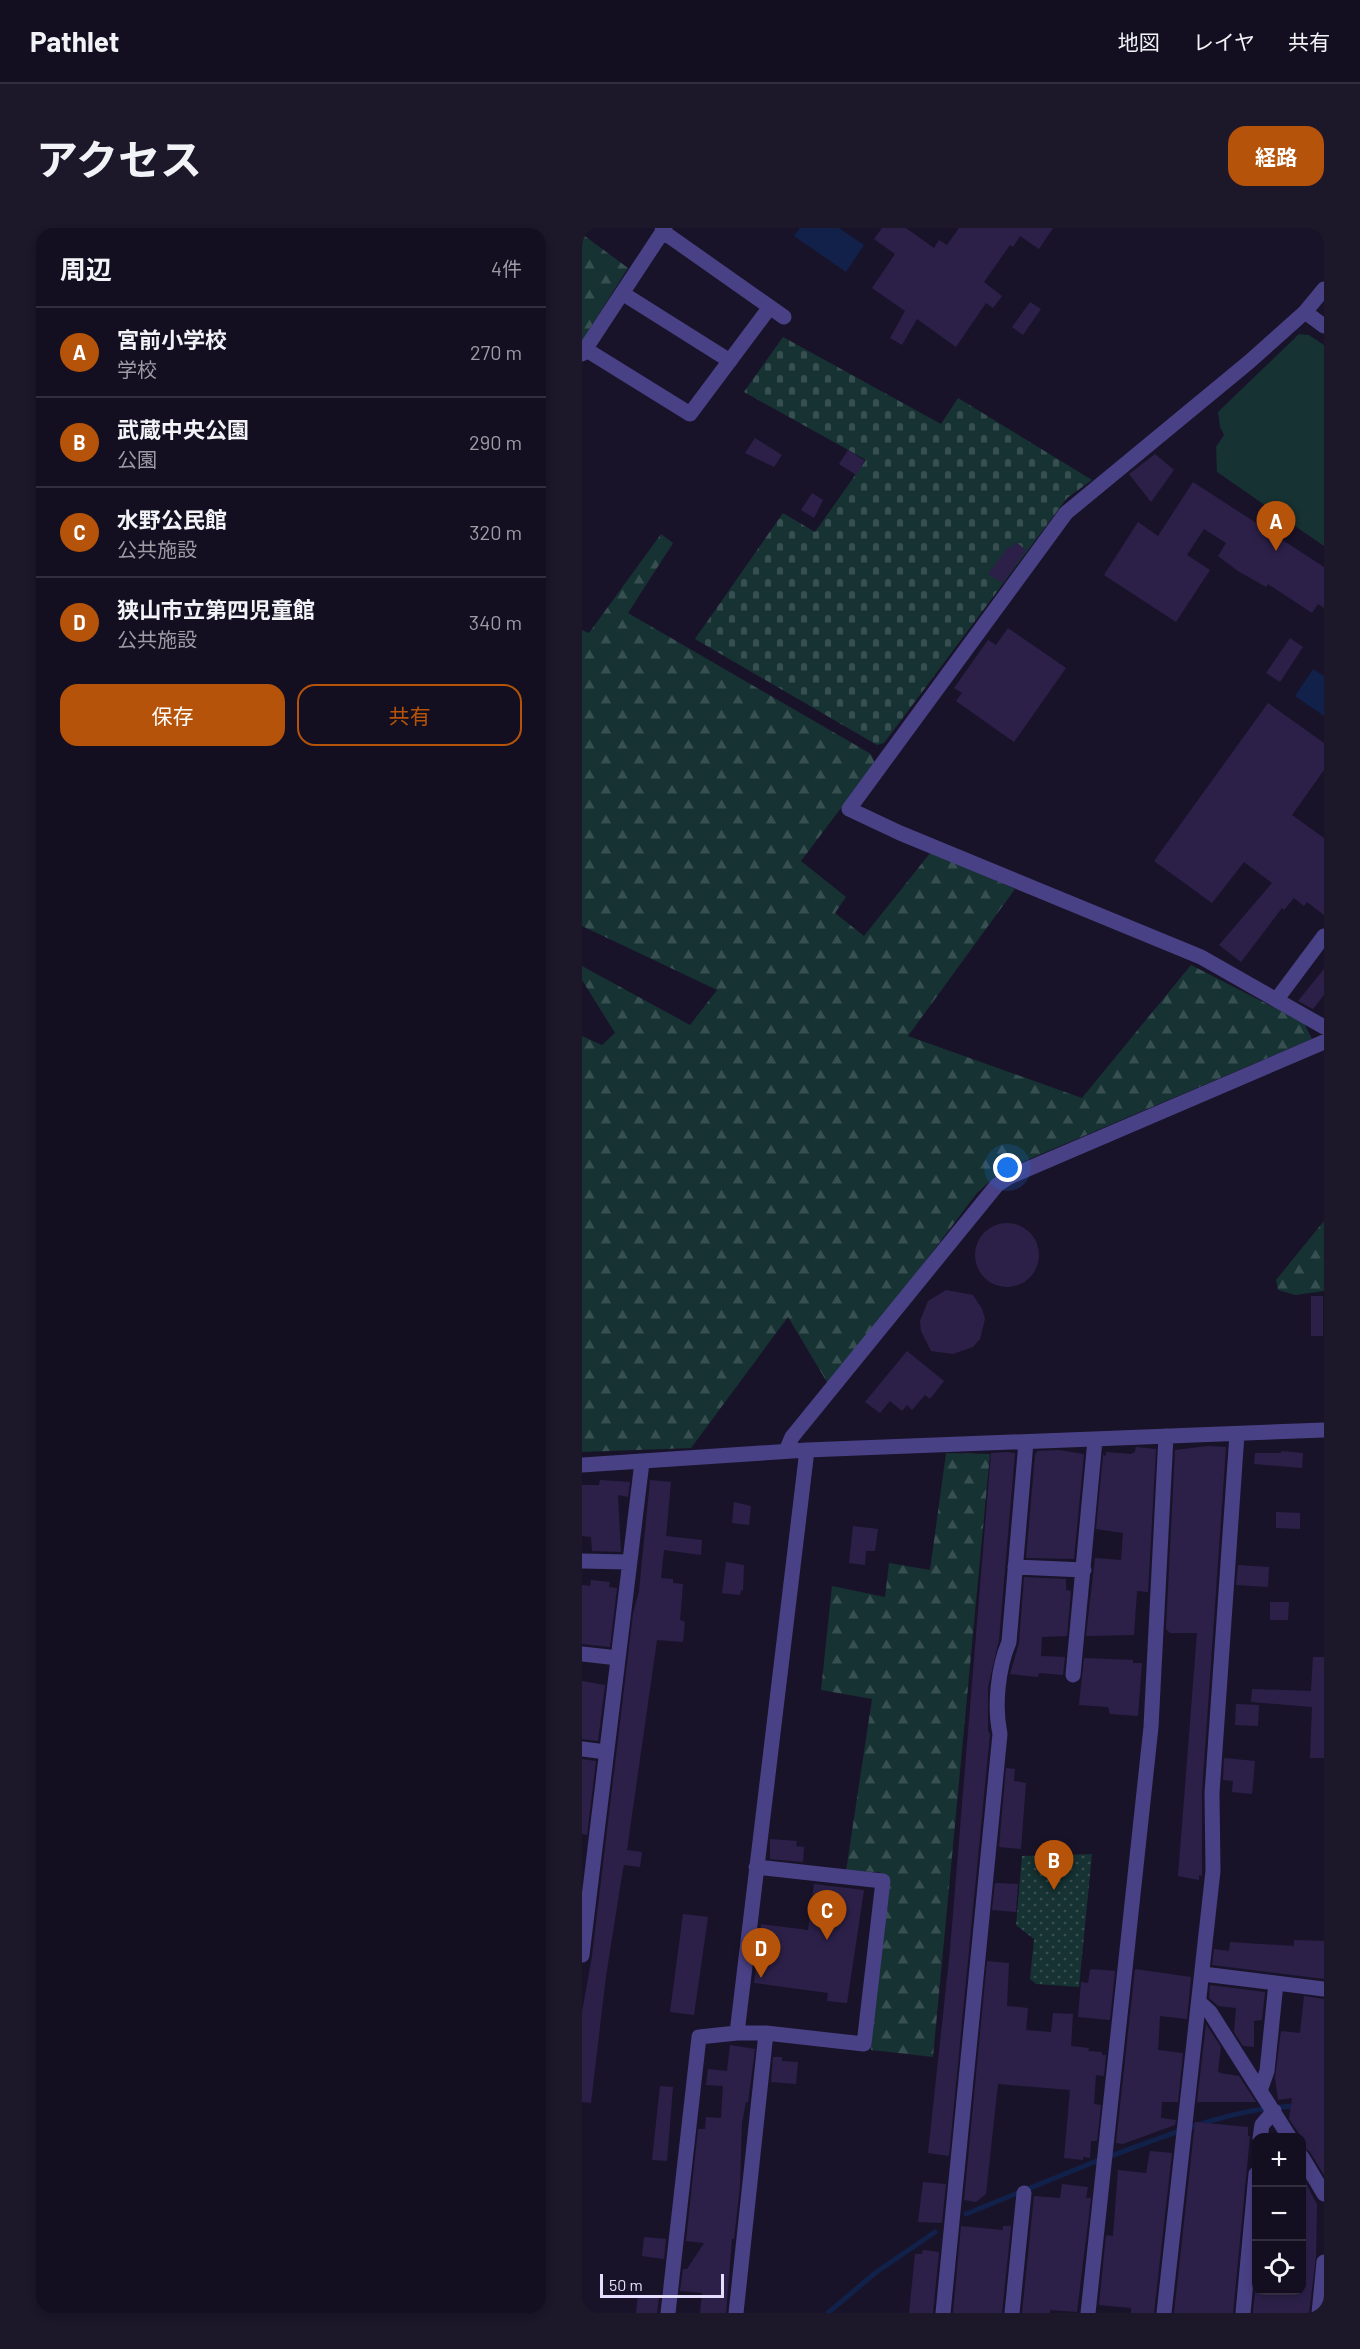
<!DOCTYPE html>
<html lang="ja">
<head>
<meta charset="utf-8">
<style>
	:root { --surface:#130e20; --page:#1c1729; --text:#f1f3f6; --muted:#9d9ca5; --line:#322e3e; --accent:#b45309 }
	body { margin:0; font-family:Barlow,"Noto Sans JP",sans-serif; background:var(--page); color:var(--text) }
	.controls { position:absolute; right:18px; bottom:18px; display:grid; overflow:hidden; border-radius:12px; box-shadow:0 3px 9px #0003 }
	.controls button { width:54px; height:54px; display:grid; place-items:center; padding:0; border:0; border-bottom:2px solid var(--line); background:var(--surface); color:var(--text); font:30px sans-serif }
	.scale { position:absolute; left:18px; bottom:15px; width:124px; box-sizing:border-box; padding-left:6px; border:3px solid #e4ddfd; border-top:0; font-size:16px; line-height:21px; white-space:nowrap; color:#e4ddfd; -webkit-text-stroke:4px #19132a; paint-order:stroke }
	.you { position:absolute; left:426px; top:940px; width:21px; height:21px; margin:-15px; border:4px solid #fff; border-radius:50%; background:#1a73e8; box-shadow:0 0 0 9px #1a73e833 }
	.badge { display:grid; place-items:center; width:39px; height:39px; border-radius:50%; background:var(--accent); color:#fff; font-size:20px; font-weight:700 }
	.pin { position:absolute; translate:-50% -50px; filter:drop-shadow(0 2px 3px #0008) }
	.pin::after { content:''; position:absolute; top:32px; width:21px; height:18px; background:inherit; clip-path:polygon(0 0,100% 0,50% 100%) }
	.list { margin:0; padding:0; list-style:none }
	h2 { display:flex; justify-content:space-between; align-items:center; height:78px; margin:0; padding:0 24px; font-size:26px }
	h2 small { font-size:20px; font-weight:400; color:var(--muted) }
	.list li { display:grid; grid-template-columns:39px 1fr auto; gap:18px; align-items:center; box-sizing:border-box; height:90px; padding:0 24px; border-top:2px solid var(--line) }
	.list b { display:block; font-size:22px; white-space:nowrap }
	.list p { margin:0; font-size:20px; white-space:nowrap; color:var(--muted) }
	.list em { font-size:20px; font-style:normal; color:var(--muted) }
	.actions { display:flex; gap:12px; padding:18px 24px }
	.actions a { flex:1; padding:14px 0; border:2px solid var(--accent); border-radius:18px; text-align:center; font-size:21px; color:var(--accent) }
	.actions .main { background:var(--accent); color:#fff }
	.icon { flex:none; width:33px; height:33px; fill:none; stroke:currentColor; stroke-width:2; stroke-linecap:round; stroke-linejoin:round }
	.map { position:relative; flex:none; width:742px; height:2085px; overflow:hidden; border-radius:18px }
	header { display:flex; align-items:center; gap:36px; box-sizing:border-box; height:84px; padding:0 30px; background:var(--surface); border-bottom:2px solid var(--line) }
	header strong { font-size:28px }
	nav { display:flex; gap:33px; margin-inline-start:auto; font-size:21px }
	.intro { display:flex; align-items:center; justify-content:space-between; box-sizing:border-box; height:144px; padding:0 36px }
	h1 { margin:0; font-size:42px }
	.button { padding:15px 27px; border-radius:18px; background:var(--accent); color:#fff; font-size:21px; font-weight:700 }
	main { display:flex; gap:36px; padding:0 36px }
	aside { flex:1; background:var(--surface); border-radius:18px; box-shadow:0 3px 9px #0003 }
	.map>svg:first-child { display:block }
</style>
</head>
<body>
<header>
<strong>Pathlet</strong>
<nav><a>地図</a><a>レイヤ</a><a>共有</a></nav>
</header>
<div class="intro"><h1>アクセス</h1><a class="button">経路</a></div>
<main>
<aside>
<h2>周辺<small>4件</small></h2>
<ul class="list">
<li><span class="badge">A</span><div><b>宮前小学校</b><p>学校</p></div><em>270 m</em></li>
<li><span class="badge">B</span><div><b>武蔵中央公園</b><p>公園</p></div><em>290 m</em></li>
<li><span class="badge">C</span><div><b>水野公民館</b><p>公共施設</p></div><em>320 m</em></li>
<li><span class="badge">D</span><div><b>狭山市立第四児童館</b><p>公共施設</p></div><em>340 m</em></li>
</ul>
<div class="actions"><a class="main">保存</a><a>共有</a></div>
</aside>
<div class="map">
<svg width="742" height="2085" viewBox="0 0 742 2085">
	<defs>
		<pattern id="forest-firs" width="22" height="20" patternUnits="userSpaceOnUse" patternTransform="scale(1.5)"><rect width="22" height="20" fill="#163233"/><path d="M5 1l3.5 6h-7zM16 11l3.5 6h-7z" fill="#384f51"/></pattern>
		<pattern id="cemetery-stones" width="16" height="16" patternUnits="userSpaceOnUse" patternTransform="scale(1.5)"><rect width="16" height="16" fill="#163233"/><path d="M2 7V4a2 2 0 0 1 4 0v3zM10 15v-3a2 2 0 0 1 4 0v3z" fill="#384f51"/></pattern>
		<pattern id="park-dots" width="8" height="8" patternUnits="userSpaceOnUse" patternTransform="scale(1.5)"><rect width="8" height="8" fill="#163233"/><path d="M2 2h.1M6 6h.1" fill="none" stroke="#384f51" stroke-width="1.8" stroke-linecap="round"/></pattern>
	</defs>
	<rect width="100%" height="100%" fill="#19132a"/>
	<!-- forest -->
	<path fill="url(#forest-firs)" d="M 0,6 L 46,40 L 0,113 Z
		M 79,306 L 91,315 L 46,385 L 289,526 L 293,535 L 219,633 L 264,669 L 253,685 L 282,708 L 349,624 L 433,661 L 326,808 L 500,870 L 609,737 L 722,795 L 730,811 L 419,943 L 395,965 L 248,1159 L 206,1089 L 109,1220 L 0,1224 L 0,808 L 20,817 L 33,805 L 0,752 L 0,738 L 108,797 L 135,762 L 0,698 L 0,402 L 7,405 Z
		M 742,993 L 742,1063 L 713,1067 L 696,1062 L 694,1052 Z
		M 364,1225 L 408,1226 L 351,1829 L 289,1822 L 295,1734 L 306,1649 L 297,1644 L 264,1643 L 290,1471 L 239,1462 L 250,1358 L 303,1369 L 307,1335 L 348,1342 Z"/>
	<!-- cemetery -->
	<path fill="url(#cemetery-stones)" d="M 201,109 L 359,196 L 376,170 L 510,252 L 485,270 L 302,515 L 295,517 L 113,411 L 201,285 L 233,304 L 284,232 L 162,164 Z"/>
	<!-- park -->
	<path fill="url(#park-dots)" d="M 510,1626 L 497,1759 L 454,1756 L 448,1751 L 452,1711 L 434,1697 L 440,1628 Z"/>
	<!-- garden -->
	<path fill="#163233" d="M 717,106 L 727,107 L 742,117 L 742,318 L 635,244 L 634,219 L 642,207 L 638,199 L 636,184 Z"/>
	<!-- water -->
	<path fill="#11214a" d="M 218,0 L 257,0 L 282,17 L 264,44 L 212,8 Z
		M 731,441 L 742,448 L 742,488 L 713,468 Z"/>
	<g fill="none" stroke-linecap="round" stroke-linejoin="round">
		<!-- stream -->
		<path stroke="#11214a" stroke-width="5" d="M 529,1928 C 592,1905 647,1881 714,1878
			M 384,1986 L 517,1932
			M 246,2085 L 293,2045 L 353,2004"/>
	</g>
	<!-- building -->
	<path fill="#2c2049" d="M 300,0 L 324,0 L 352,20 L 357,12 L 365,17 L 377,0 L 471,0 L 457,21 L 438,8 L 431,19 L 428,17 L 402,54 L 420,68 L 411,80 L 404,75 L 374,119 L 335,91 L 320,117 L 308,110 L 323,83 L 290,60 L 313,26 L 292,11 Z
		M 448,74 L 459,81 L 441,107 L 430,99 Z
		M 173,210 L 200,227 L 192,239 L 163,225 Z
		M 266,222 L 283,233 L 274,247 L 257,236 Z
		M 573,226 L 592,242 L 569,274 L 547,246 Z
		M 611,254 L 742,339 L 742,380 L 736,376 L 730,385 L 686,356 L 684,359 L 656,343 L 636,328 L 644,315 L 622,301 L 605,327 L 628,342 L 594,394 L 522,347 L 556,294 L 576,308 Z
		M 230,265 L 241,272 L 232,290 L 219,282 Z
		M 434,314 L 444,322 L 421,355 L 406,346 L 427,318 L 430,320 Z
		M 426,400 L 484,440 L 432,514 L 374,473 L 380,465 L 372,460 L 406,412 L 414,417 Z
		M 708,410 L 721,419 L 698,454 L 684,445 Z
		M 686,475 L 742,515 L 742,542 L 710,587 L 742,610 L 742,687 L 725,674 L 722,678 L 712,670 L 702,682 L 700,680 L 659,734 L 637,717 L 690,655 L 662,634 L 630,675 L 572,633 Z
		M 742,741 L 742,767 L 731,781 L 716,773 Z
		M393 1027a32 32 0 1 1 64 0a32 32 0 1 1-64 0Z
		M 364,1062 L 391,1067 L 400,1081 L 403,1091 L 398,1111 L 391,1119 L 371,1126 L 349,1123 L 339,1103 L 338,1093 L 346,1073 Z
		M 729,1068 L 741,1068 L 741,1108 L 729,1108 Z
		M 325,1123 L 362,1153 L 348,1171 L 343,1167 L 330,1182 L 325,1177 L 320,1183 L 308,1173 L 298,1185 L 283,1174 Z
		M 626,1218 L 644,1219 L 620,1564 L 620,1648 L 617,1647 L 617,1652 L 596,1648 L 615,1405 L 588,1405 L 584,1401 L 593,1222 Z
		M 554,1219 L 574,1221 L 566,1364 L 555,1363 L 552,1407 L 504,1408 L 513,1330 L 539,1332 L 541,1305 L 514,1301 L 521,1227 L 524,1228 L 524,1224 L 549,1226 L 553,1224 Z
		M 477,1222 L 502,1226 L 492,1331 L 444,1330 L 453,1227 L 455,1223 Z
		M 699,1223 L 721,1225 L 720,1240 L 672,1236 L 673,1225 L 699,1225 Z
		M 424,1224 L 433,1225 L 417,1412 L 406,1459 L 406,1503 L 408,1506 L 367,1928 L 346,1925 L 368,1722 L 409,1225 Z
		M 18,1252 L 48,1254 L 46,1269 L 36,1267 L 39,1324 L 10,1323 L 9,1309 L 0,1308 L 0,1257 L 17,1257 Z
		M 68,1252 L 89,1254 L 84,1308 L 120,1312 L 119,1327 L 82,1322 L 79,1350 L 91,1351 L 91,1355 L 101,1356 L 98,1392 L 103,1394 L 101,1414 L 75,1412 L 45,1622 L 60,1624 L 58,1639 L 42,1637 L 41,1641 L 24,1748 L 9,1875 L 0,1874 L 0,1784 L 10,1728 L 51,1386 L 57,1363 Z
		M 152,1274 L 169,1278 L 167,1297 L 150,1295 Z
		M 694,1284 L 718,1285 L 718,1301 L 694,1300 Z
		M 271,1298 L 296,1301 L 293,1323 L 284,1323 L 283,1337 L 267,1335 Z
		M 144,1334 L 162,1337 L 161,1363 L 159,1362 L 158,1367 L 140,1365 Z
		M 656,1337 L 687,1339 L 686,1359 L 654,1357 Z
		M 442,1349 L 484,1351 L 484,1362 L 489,1363 L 485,1408 L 460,1409 L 459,1428 L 483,1429 L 481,1447 L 457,1445 L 456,1449 L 428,1446 L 437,1415 Z
		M 9,1352 L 28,1354 L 27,1359 L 35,1360 L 28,1419 L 0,1416 L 0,1357 L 8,1358 Z
		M 688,1374 L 707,1374 L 706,1392 L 688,1392 Z
		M 731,1429 L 742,1429 L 742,1530 L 728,1530 L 730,1479 L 669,1474 L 670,1461 L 729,1463 Z
		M 502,1430 L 551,1432 L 551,1435 L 560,1435 L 556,1488 L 528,1486 L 526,1479 L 497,1477 Z
		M 0,1453 L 23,1457 L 16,1513 L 0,1511 Z
		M 654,1476 L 677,1477 L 676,1498 L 653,1497 Z
		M 642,1530 L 673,1533 L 670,1566 L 650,1564 L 651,1553 L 641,1552 Z
		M 0,1531 L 14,1533 L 5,1607 L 0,1606 Z
		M 424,1540 L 433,1541 L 432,1553 L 444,1555 L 439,1621 L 417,1619 Z
		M 188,1611 L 215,1613 L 214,1618 L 222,1619 L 221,1634 L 188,1631 Z
		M 413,1655 L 436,1656 L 434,1684 L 410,1682 Z
		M 232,1656 L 282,1662 L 265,1775 L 245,1773 L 246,1765 L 172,1755 L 179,1696 L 226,1702 Z
		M 101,1686 L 126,1689 L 112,1787 L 88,1784 Z
		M 712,1712 L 742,1713 L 742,1751 L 630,1737 L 632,1721 L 647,1723 L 648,1714 L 712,1718 Z
		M 405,1733 L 427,1735 L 425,1778 L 446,1780 L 444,1802 L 469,1804 L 471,1785 L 491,1786 L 489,1818 L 507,1820 L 506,1823 L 520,1824 L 520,1827 L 524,1827 L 522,1848 L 514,1847 L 512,1876 L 519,1877 L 515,1913 L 509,1913 L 508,1930 L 501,1929 L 501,1932 L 482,1930 L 488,1862 L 416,1856 L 404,1966 L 394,1974 L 382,1972 Z
		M 510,1741 L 533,1743 L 528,1792 L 496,1789 L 499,1754 L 506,1755 L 508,1742 Z
		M 553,1741 L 609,1749 L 605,1791 L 578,1788 L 576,1822 L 601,1825 L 596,1874 L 580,1874 L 579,1890 L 594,1892 L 593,1897 L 541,1916 L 534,1915 Z
		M 628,1757 L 683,1764 L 680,1792 L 672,1793 L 672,1819 L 661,1818 L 652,1804 L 654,1780 L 636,1778 L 627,1770 Z
		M 722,1768 L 742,1771 L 742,1947 L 728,1924 L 720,1919 L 720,1910 L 707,1891 L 710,1870 L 696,1872 L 693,1850 L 699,1803 L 718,1805 Z
		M 624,1796 L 639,1819 L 636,1843 L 638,1845 L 657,1848 L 674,1874 L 615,1874 Z
		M 148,1817 L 173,1821 L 166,1874 L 164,1874 L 160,1895 L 158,1957 L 152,2011 L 150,2011 L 144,2085 L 118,2085 L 120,2065 L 98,2063 L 101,2041 L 105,2041 L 122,2015 L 104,2013 L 116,1901 L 123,1901 L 124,1889 L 139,1890 L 141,1858 L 124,1857 L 126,1841 L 145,1843 Z
		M 191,1829 L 200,1829 L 200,1833 L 216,1834 L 214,1856 L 189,1854 Z
		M 78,1858 L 91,1859 L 85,1933 L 70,1932 Z
		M 613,1894 L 666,1899 L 666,1908 L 668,1908 L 651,2085 L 592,2085 Z
		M 568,1923 L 590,1925 L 572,2085 L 549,2085 L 549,2080 L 517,2077 L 524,2007 L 531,2008 L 536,1942 L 564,1945 Z
		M 720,1947 L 735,1977 L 734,2029 L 727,2085 L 671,2085 L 675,2045 L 675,2062 L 720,2062 Z
		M 341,1954 L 364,1956 L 360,1995 L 336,1994 Z
		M 480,1956 L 506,1959 L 504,1970 L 509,1970 L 495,2084 L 468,2082 L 468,2085 L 440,2085 L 452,1968 L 478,1970 Z
		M 379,1998 L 421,2002 L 421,1998 L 429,1998 L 420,2085 L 371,2085 Z
		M 62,2009 L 84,2011 L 82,2031 L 60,2028 Z
		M 341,2022 L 357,2024 L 351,2085 L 327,2085 L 333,2026 L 340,2026 Z
		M 56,2067 L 77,2069 L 75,2085 L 54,2085 Z"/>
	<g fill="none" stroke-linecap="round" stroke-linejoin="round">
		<!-- minor -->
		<path stroke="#494185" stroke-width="15" d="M 80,3 L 202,89
			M 742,61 L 723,84 L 667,134 L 484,285 L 267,581 L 318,605 L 619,729 L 742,799
			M 40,65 L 148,133
			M 723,84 L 742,98
			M 3,121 L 108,186 L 188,79
			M 0,126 L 83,0
			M 695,771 L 742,708
			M 204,1223 L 210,1209 L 415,957 L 427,949 L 742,814
			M 0,1237 L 225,1222 L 742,1202
			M 0,1333 L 47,1334
			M 433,1339 L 502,1342
			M 0,1426 L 36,1430
			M 491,1447 L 513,1212
			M 0,1521 L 24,1524
			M 0,1727 L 60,1234
			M 621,1746 L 742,1761
			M 617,1774 L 628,1784 L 708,1910
			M 184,1805 L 155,1805 L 225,1222
			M 679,1860 L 685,1843 L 694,1755
			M 678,1910 L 680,1897 L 692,1883
			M 720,1929 L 742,1966
			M 86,2085 L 117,1809 L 155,1805
			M 154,2085 L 184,1805 L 282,1816 L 301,1653 L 174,1639
			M 361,2085 L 418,1506 C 412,1478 416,1440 427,1414 L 444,1214
			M 430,2085 L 442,1965
			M 506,2085 L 569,1499 L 584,1208
			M 582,2085 L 631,1643 L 630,1565 L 655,1206
			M 661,2085 L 674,1946
			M 737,2085 L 742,2034"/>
	</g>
</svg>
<div class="controls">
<button>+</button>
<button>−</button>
<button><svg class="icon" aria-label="locate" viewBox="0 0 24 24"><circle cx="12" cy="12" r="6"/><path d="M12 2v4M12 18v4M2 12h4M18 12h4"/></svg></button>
</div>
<div class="scale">50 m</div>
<div class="you"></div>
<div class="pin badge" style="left:694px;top:323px">A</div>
<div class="pin badge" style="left:472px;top:1662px">B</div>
<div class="pin badge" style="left:245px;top:1712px">C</div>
<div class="pin badge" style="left:179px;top:1750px">D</div>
</div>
</main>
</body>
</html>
